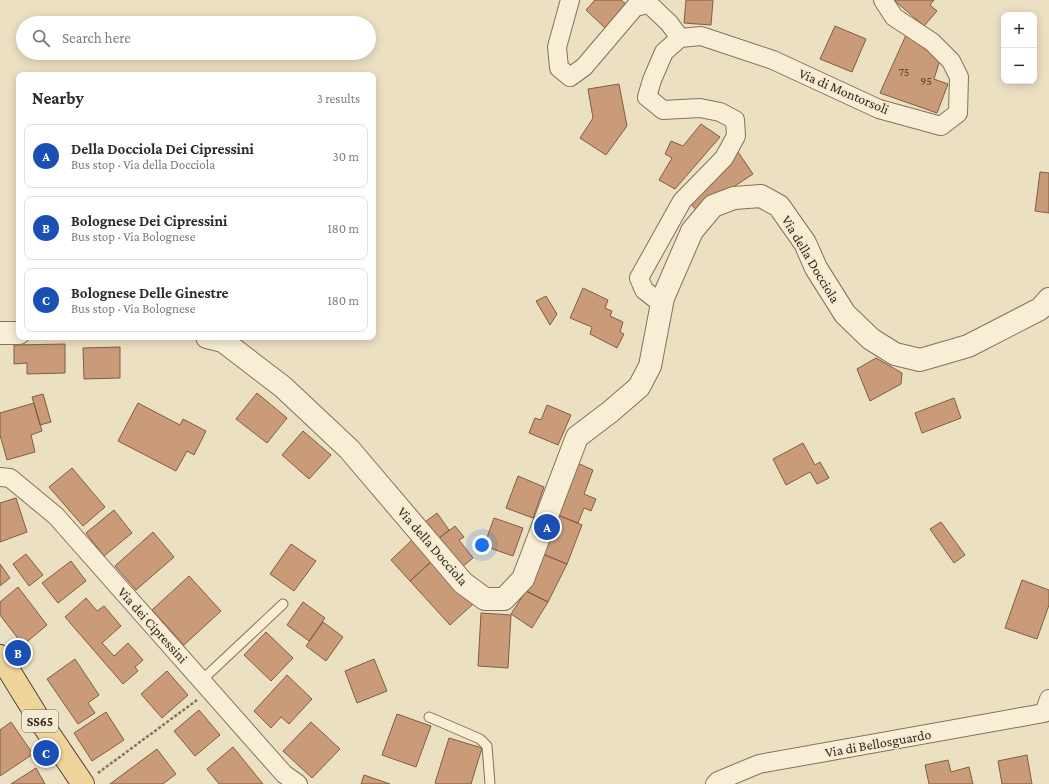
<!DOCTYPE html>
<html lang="en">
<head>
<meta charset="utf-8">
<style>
	:root { --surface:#fff; --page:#f2f2f3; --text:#2b2b33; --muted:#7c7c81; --line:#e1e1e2; --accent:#7c3aed }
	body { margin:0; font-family:"Crimson Pro",serif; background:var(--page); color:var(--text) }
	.controls { position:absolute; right:12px; top:12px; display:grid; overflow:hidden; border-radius:8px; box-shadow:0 2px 10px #0003 }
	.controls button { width:36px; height:36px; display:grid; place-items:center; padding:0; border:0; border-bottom:1px solid var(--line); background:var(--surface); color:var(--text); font:20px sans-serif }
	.you { position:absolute; left:482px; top:545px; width:14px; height:14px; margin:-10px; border:3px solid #fff; border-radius:50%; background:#1a73e8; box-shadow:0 0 0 6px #1a73e833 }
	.badge { display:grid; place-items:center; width:26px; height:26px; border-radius:50%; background:var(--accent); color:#fff; font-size:13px; font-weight:700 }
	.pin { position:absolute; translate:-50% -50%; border:2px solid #fff; box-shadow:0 1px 4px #0006 }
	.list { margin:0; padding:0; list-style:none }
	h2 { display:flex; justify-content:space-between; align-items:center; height:52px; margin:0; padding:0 16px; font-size:17px }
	h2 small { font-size:13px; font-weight:400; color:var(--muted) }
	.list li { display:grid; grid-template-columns:26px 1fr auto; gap:12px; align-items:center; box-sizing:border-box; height:64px; margin:0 8px 8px; padding:0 8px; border:1px solid var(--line); border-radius:8px }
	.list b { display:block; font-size:15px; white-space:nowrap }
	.list p { margin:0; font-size:13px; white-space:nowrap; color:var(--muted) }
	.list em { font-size:13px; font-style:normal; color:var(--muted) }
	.icon { flex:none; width:22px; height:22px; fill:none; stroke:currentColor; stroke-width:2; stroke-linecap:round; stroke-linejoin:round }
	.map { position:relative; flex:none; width:1049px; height:784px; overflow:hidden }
	.search { position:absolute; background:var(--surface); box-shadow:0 2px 10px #0003; left:16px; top:16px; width:360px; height:44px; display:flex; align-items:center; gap:10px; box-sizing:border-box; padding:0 14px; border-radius:22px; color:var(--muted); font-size:15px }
	.panel { position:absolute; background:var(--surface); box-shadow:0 2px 10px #0003; left:16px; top:72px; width:360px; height:268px; border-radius:8px }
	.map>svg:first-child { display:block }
</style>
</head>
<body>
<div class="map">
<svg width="1049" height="784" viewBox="0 0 1049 784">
	<rect width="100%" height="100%" fill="#ece0c2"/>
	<!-- building -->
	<path fill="#c99b79" stroke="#845c40" d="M 595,0 L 621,0 L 626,4 L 605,28 L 586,10 Z
		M 686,0 L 713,0 L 711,25 L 684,23 Z
		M 896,0 L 934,0 L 930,5 L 937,11 L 924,26 L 895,1 Z
		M 835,26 L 866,39 L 852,72 L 820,59 Z
		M 906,35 L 940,60 L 934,79 L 948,84 L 937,113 L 880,93 Z
		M 619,84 L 627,126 L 606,155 L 580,138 L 593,118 L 588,89 Z
		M 701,124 L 720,137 L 675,189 L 659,180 L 672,158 L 665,154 L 671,141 L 683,146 Z
		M 738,152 L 753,174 L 703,207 L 700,213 L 689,203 L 696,191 Z
		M 1040,172 L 1049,173 L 1049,213 L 1035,211 Z
		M 583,288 L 608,300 L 605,308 L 612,311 L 610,316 L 623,322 L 620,332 L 624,334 L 617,348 L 590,334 L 592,327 L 570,318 Z
		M 546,296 L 557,314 L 550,325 L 536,301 Z
		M 65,344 L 65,373 L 27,374 L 27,363 L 14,364 L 14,345 Z
		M 120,347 L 120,378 L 84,379 L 83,348 Z
		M 876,358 L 902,373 L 901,384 L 870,401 L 857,369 Z
		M 257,393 L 287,418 L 267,443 L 236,419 Z
		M 43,394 L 51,422 L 40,425 L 32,397 Z
		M 954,398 L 961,418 L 922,433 L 915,413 Z
		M 34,403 L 42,431 L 31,435 L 35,452 L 7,460 L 0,435 L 0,413 Z
		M 138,403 L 180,425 L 183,419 L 206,431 L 194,455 L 187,451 L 176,471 L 118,441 Z
		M 547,405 L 571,415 L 558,445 L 529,433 L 535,418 L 541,420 Z
		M 303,431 L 331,455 L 309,479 L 282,455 Z
		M 803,443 L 815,465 L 820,462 L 829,478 L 817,484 L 810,472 L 786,485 L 773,459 Z
		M 575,462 L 593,470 L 584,494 L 596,499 L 591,511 L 584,508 L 578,523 L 555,514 Z
		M 72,468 L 105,507 L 83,526 L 49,487 Z
		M 518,476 L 544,487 L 533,518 L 506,508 Z
		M 16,498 L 27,532 L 0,542 L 0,503 Z
		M 114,510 L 132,533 L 104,556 L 86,533 Z
		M 437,513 L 449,530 L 434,542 L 421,525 Z
		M 555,514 L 582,525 L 567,564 L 540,553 Z
		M 494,518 L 523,528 L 513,556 L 484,546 Z
		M 941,522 L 965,555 L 954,563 L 930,529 Z
		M 455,526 L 464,537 L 459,540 L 473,558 L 457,571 L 434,542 Z
		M 153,532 L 174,557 L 136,590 L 115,566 Z
		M 414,538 L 433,560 L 410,581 L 391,560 Z
		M 291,544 L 316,561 L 294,591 L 270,574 Z
		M 540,553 L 567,564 L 548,602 L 526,591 Z
		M 26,554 L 43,575 L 29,586 L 13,564 Z
		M 433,560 L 473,604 L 450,625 L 410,581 Z
		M 71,561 L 86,581 L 58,603 L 42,583 Z
		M 0,564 L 10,578 L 0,586 Z
		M 189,576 L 221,611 L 184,645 L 152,610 Z
		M 1022,580 L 1049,590 L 1049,605 L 1037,639 L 1005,628 Z
		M 18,587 L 47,625 L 23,645 L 0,615 L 0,602 Z
		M 526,591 L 548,602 L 532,628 L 511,614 Z
		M 86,598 L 97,611 L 104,606 L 121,626 L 102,643 L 114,656 L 128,643 L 143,660 L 135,667 L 138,671 L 123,684 L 65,617 Z
		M 303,602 L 325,618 L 309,641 L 287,625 Z
		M 481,613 L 511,615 L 508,668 L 478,666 Z
		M 323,622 L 343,637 L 326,661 L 306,646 Z
		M 266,632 L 293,658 L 271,681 L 244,655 Z
		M 75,659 L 99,695 L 88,703 L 95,713 L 78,724 L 47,679 Z
		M 374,659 L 387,691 L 357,703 L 345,671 Z
		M 167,671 L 188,695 L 162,718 L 141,694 Z
		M 287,675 L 312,699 L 289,724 L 281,717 L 271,728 L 254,711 Z
		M 199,710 L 220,735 L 195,756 L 174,731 Z
		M 106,712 L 124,740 L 92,761 L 74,733 Z
		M 397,714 L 431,726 L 416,767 L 382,755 Z
		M 11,722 L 33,754 L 0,776 L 0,730 Z
		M 311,722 L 340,749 L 312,778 L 283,751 Z
		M 449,738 L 482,748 L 471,784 L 438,784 L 435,783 Z
		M 233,747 L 263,784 L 219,784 L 207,769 Z
		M 157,749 L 176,774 L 163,784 L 110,784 Z
		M 1027,755 L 1032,784 L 1002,784 L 998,761 Z
		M 948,760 L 951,772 L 969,767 L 973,784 L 929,784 L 925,765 Z
		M 36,768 L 45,784 L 11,784 Z
		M 364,775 L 390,784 L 361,784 Z"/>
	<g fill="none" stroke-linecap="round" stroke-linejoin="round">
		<defs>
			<path id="service" d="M 202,680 L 283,604
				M 429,717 L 480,739 L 487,746 L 490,784"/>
			<path id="minor" d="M 570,0 L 557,47 L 559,68 L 570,77 L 584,67 L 635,7 L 649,4 L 669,23 L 680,38
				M 662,304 L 644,290 L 639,278 L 682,201 L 724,158 L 736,136 L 735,120 L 720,112 L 700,108 L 663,110 L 647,97 L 652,80 L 664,52 L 680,38 L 701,36 L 773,60 L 879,109 L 941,126 L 958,113 L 959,77 L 951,61 L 932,42 L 894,17 L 883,0
				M 0,477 L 10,478 L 56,516 L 284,774 L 298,784
				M 715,784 L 718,781 L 759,764 L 1044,713 L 1049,699"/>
			<path id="tertiary" d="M 0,333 L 19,333
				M 207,337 L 223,341 L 283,387 L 349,449 L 463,583 L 485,599 L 504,599 L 523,579 L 577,437 L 610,412 L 639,387 L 650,366 L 663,298 L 692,231 L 713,206 L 734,198 L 761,196 L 779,206 L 805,243 L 816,268 L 845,314 L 871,339 L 895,354 L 920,360 L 968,346 L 1040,309 L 1049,299"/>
			<path id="primary" d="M 0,656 L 37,716 L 83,784"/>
		</defs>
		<!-- service casing -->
		<use href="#service" stroke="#85715a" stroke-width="11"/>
		<!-- minor casing -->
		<use href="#minor" stroke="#85715a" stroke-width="20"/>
		<!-- tertiary casing -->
		<use href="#tertiary" stroke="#85715a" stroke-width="24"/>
		<!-- primary casing -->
		<use href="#primary" stroke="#53402e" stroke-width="24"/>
		<!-- path -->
		<path stroke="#85715a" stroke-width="2.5" stroke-dasharray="3 2" stroke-linecap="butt" d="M 98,773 L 197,700"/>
		<!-- service -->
		<use href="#service" stroke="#f8edd5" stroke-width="9"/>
		<!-- minor -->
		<use href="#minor" stroke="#f8edd5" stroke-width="18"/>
		<!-- tertiary -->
		<use href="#tertiary" stroke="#f8edd5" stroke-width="22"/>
		<!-- primary -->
		<use href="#primary" stroke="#efd59a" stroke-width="22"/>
	</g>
	<g text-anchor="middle" stroke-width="3" stroke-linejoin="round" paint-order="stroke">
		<!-- number labels -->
		<g font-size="12" fill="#5b4634">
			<text x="904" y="76">75</text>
			<text x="926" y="85">95</text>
		</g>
		<!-- shield labels -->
		<rect fill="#f4ead1" stroke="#6f6353" stroke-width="1" x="22" y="710" width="36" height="22" rx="3"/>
		<g font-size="13" font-weight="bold" fill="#36291d">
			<text x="40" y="726">SS65</text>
		</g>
		<!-- street labels -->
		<g font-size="14" fill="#36291d" stroke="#f4ead1">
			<text transform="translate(844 91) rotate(23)" y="5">Via di Montorsoli</text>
			<text transform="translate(811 259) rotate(59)" y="5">Via della Docciola</text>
			<text transform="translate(433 546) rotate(49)" y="5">Via della Docciola</text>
			<text transform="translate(153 625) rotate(48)" y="5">Via dei Cipressini</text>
			<text transform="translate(878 743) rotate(-10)" y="5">Via di Bellosguardo</text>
		</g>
	</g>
</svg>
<div class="controls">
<button>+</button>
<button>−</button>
</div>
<div class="you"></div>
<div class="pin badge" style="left:547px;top:527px;background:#1a4fb4">A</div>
<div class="pin badge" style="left:18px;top:653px;background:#1a4fb4">B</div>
<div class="pin badge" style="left:46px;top:753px;background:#1a4fb4">C</div>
<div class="search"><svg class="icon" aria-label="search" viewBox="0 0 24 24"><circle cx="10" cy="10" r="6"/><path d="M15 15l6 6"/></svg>Search here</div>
<section class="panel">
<h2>Nearby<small>3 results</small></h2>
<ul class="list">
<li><span class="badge" style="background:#1a4fb4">A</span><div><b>Della Docciola Dei Cipressini</b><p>Bus stop · Via della Docciola</p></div><em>30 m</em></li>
<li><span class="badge" style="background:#1a4fb4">B</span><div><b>Bolognese Dei Cipressini</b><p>Bus stop · Via Bolognese</p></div><em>180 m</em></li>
<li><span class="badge" style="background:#1a4fb4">C</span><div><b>Bolognese Delle Ginestre</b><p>Bus stop · Via Bolognese</p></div><em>180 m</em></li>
</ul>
</section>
</div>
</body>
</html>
